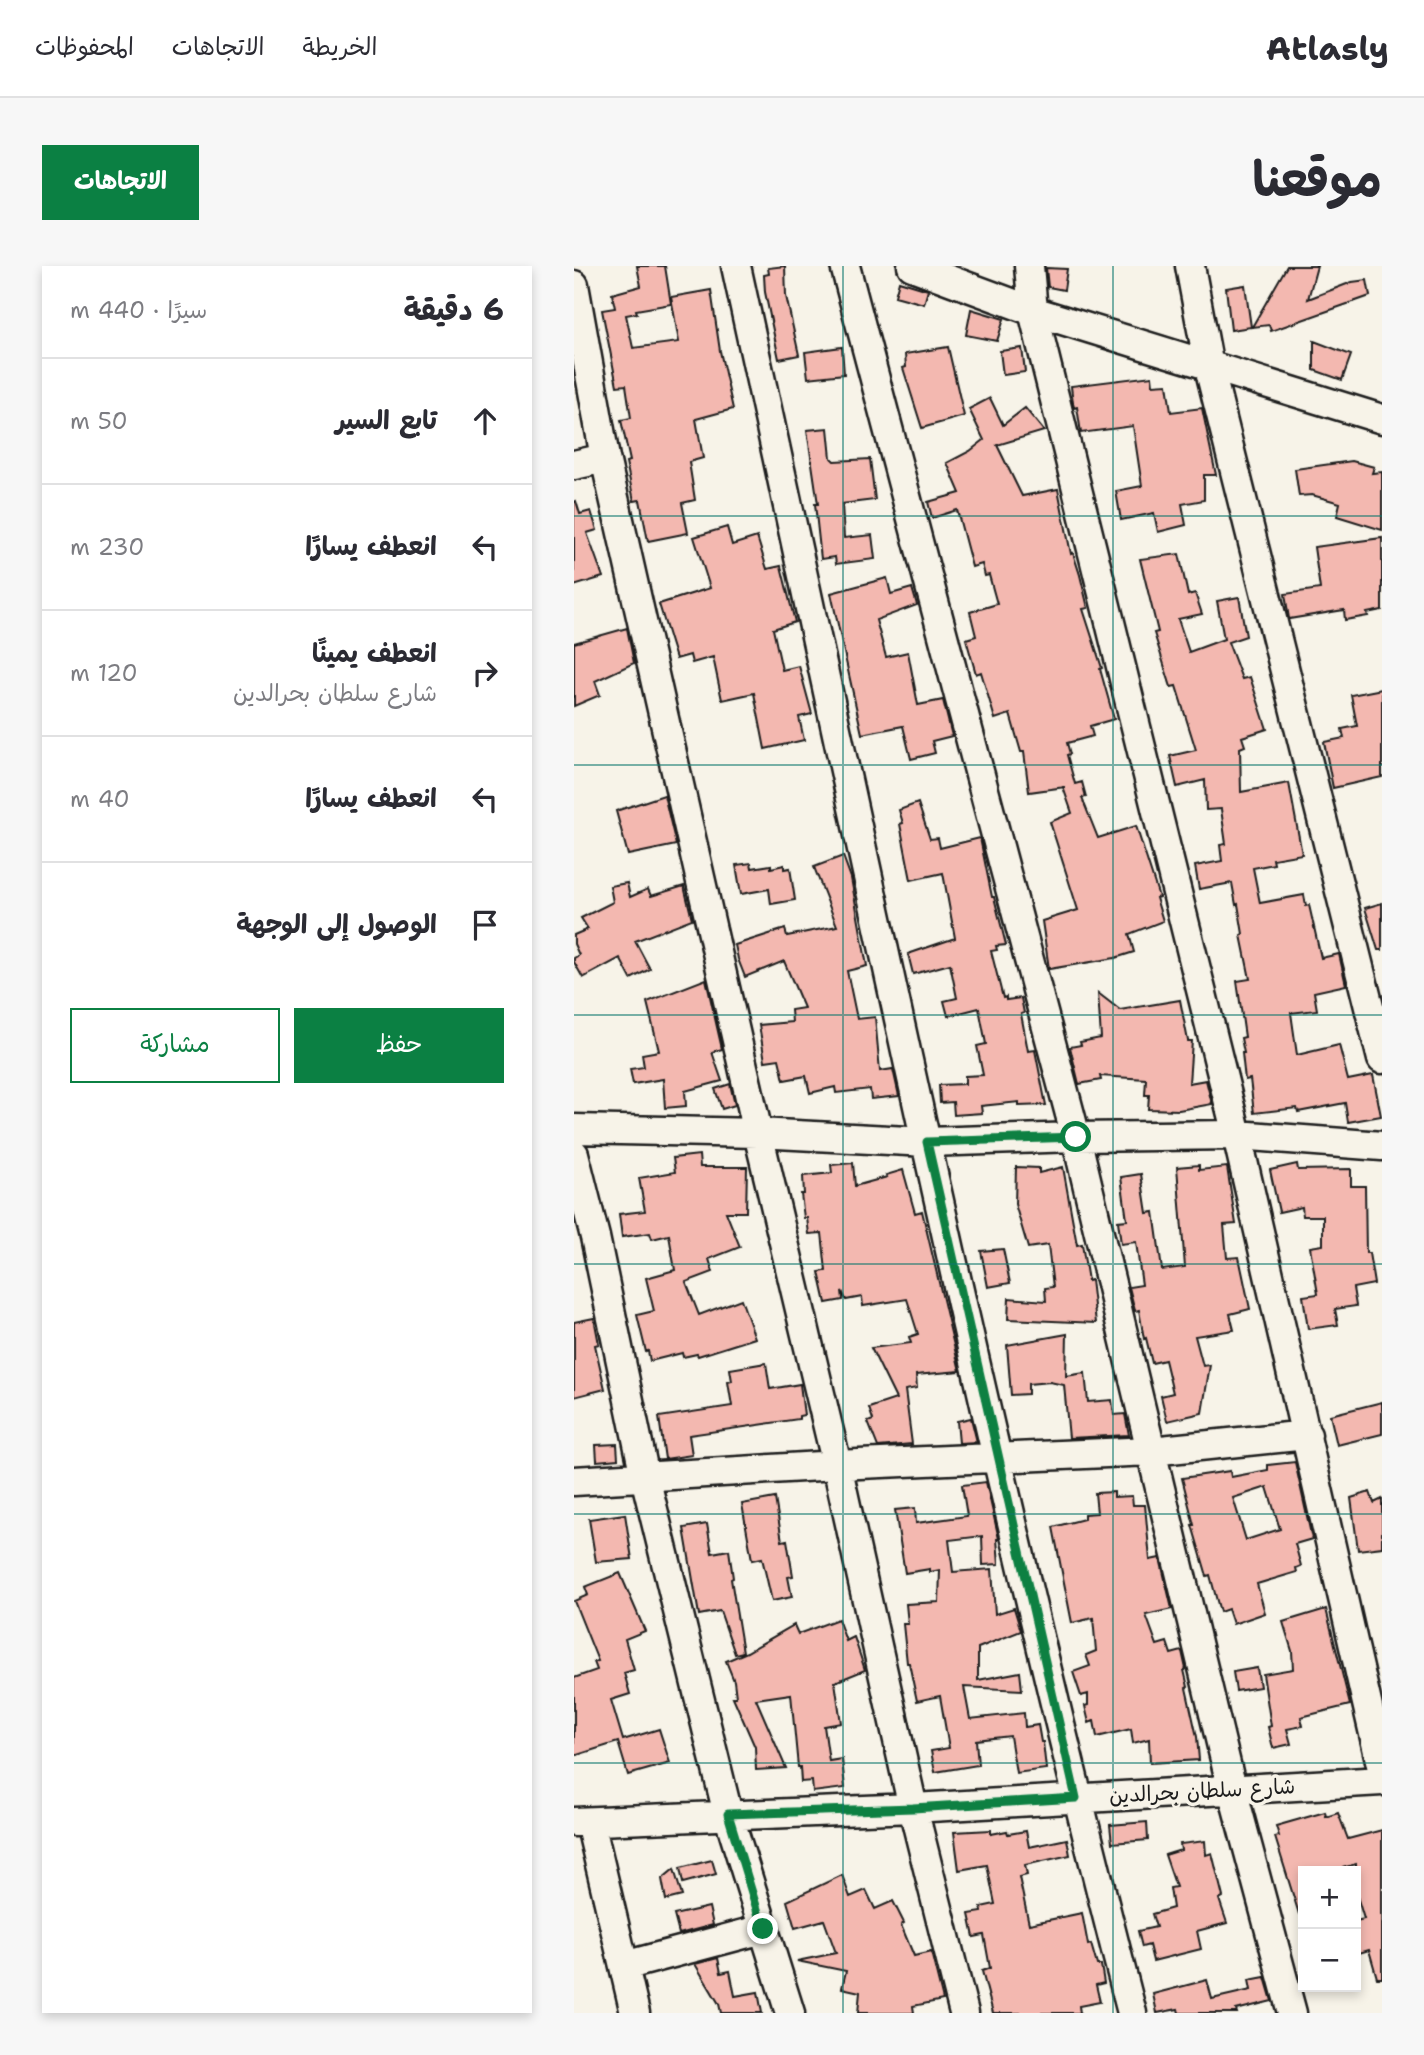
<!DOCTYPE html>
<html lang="ar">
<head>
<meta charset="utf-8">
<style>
	:root { --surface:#fff; --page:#f7f7f7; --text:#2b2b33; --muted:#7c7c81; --line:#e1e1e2; --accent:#0b8043 }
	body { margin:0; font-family:"Shantell Sans","Playpen Sans Arabic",sans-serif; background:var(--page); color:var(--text); direction:rtl }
	.controls { position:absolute; right:21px; bottom:21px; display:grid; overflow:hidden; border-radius:0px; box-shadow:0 4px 10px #0003 }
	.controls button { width:63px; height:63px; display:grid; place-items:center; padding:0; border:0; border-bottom:2px solid var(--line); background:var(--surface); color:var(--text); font:35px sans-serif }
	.stop { position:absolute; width:21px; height:21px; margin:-16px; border:5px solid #0b8043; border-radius:50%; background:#fff }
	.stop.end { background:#0b8043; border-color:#fff; box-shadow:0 2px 7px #0008 }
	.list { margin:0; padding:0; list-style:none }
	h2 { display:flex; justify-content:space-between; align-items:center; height:91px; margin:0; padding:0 28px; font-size:30px }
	h2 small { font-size:23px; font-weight:400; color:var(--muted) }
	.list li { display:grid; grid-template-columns:46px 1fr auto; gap:21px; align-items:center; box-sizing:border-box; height:126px; padding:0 28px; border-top:2px solid var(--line) }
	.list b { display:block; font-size:26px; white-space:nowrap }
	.list p { margin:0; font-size:23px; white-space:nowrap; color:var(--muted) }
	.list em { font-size:23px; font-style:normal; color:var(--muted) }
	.actions { display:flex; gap:14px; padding:21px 28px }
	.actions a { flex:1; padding:16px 0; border:2px solid var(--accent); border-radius:0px; text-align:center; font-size:24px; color:var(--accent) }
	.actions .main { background:var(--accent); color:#fff }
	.icon { flex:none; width:38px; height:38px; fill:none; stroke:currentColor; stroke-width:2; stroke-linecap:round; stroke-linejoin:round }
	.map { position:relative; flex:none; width:808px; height:1747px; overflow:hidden; direction:ltr; border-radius:0px }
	header { display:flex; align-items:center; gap:42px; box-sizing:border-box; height:98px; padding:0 35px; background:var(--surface); border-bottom:2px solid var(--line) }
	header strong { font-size:33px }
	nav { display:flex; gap:38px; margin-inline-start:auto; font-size:24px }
	.intro { display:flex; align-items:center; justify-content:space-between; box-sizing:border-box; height:168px; padding:0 42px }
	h1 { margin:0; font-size:49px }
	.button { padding:18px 32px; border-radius:0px; background:var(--accent); color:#fff; font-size:24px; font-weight:700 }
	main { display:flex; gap:42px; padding:0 42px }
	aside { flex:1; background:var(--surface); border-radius:0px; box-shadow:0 4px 10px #0003 }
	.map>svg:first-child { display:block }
</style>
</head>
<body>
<header>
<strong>Atlasly</strong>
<nav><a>الخريطة</a><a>الاتجاهات</a><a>المحفوظات</a></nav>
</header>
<div class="intro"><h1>موقعنا</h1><a class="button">الاتجاهات</a></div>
<main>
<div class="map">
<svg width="808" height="1747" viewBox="0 0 808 1747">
	<rect width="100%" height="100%" fill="#f7f3e8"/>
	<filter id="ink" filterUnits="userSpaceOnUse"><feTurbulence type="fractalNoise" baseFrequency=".0143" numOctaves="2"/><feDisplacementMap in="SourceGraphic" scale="14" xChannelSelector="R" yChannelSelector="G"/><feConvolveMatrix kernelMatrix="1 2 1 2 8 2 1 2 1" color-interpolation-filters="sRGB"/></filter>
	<g filter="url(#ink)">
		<!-- building -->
		<path fill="#f3b8b0" stroke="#1c1c1c" stroke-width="2" fill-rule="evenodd" d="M 63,0 L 91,0 L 97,38 L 62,44 L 63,47 L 52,49 L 59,82 L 105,76 L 97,31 L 137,24 L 146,85 L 159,143 L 122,153 L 129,192 L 115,196 L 121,234 L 108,237 L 114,267 L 74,275 L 66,234 L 60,235 L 52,196 L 56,195 L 47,154 L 57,152 L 52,119 L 43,120 L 28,44 L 41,42 L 38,28 L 67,20 Z
			M 211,0 L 212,30 L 225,89 L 205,93 L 191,26 L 190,9 L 195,8 L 194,2 Z
			M 713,0 L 743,0 L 734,33 L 778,16 L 793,14 L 796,30 L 697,65 L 695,59 L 678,61 Z
			M 472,2 L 493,3 L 490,24 L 474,21 Z
			M 325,15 L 354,24 L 350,38 L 321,30 Z
			M 671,19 L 677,61 L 657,64 L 652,22 Z
			M 397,43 L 430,53 L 423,75 L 392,69 Z
			M 740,75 L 777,89 L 768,114 L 740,104 Z
			M 268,81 L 270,108 L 234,112 L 231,86 Z
			M 374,81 L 390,150 L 348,162 L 329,102 L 332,101 L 331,88 Z
			M 448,82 L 451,106 L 429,109 L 426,85 Z
			M 578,110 L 579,119 L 593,118 L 597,146 L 628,142 L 642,209 L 630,209 L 630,234 L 608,238 L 612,259 L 584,266 L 580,247 L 547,254 L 542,225 L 568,220 L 559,160 L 507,167 L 503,141 L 500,142 L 499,137 L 497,120 Z
			M 416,132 L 429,159 L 451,142 L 470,165 L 423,179 L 448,230 L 484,223 L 497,288 L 499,287 L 506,309 L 514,342 L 509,343 L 528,402 L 526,403 L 540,453 L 516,460 L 519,470 L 493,477 L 496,488 L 493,489 L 501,518 L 508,516 L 512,531 L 508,532 L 524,572 L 562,560 L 585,631 L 582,632 L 589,655 L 555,668 L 560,686 L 541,692 L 475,703 L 468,655 L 504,644 L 476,556 L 498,547 L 489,521 L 491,521 L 455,526 L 450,486 L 447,486 L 436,448 L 421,453 L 407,406 L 402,408 L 392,373 L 402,370 L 396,346 L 423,338 L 415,309 L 411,310 L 408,298 L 398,301 L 383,244 L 358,252 L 354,236 L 386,227 L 373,197 L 396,185 L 410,174 L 395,143 Z
			M 254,162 L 257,192 L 260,195 L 296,193 L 301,234 L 268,238 L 270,272 L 298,269 L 301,293 L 262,298 L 261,291 L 247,293 L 241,238 L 244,238 L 233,164 Z
			M 778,195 L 800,201 L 798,207 L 808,206 L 808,264 L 763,250 L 766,237 L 738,229 L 725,230 L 721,203 Z
			M 2,235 L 6,248 L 17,245 L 23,264 L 13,267 L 29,311 L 0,320 L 0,236 Z
			M 153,261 L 158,279 L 183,271 L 193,303 L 207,300 L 221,356 L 199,363 L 208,404 L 225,400 L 238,448 L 225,451 L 230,474 L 191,483 L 180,427 L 148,434 L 139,391 L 118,397 L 116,389 L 102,393 L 85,338 L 136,322 L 120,271 Z
			M 808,272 L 808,344 L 793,347 L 794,350 L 771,354 L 770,344 L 715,353 L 711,328 L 746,323 L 740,281 Z
			M 605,288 L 614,329 L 621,327 L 628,348 L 604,353 L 615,386 L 650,373 L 643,335 L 665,331 L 672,370 L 654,376 L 668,413 L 676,411 L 693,463 L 668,471 L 671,480 L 666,482 L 667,526 L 715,517 L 728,588 L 699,593 L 700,598 L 679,602 L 686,637 L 730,629 L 732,640 L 735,639 L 747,692 L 765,688 L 772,719 L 740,726 L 743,744 L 717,747 L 723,789 L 765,779 L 774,814 L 799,809 L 807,850 L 774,856 L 771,837 L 724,846 L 723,842 L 680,847 L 676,813 L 671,814 L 668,787 L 670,787 L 667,772 L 671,771 L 663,715 L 676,713 L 667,669 L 669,668 L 664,638 L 662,639 L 658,617 L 625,623 L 621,600 L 648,595 L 646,579 L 652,578 L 647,543 L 632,544 L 631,514 L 603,521 L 596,490 L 622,484 L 602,420 L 597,421 L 580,367 L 584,366 L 566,293 Z
			M 313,312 L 317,328 L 338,322 L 343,339 L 302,354 L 312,391 L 334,386 L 344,439 L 369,434 L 378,470 L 358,475 L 361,487 L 337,493 L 329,460 L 288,468 L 257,327 Z
			M 53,362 L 60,397 L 21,415 L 26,429 L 0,440 L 0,377 Z
			M 808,423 L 808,511 L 759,522 L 750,476 L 770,472 L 768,463 L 783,460 L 777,429 Z
			M 90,529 L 102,579 L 54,589 L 42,545 Z
			M 344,537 L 356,573 L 364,572 L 366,582 L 406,572 L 418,631 L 420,631 L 432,679 L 422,680 L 423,684 L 417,685 L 429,732 L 432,731 L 432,734 L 447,732 L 450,747 L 447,748 L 454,785 L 461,784 L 472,839 L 445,840 L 445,836 L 407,840 L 408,847 L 380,849 L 379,836 L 366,837 L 365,819 L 391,818 L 391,810 L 409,809 L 403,780 L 412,778 L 405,742 L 374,750 L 370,735 L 383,732 L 376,698 L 339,708 L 334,688 L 381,672 L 369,607 L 337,614 L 326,558 L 329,557 L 325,544 Z
			M 269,590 L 277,612 L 293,700 L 273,705 L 283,753 L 301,751 L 306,805 L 319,803 L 325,830 L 297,833 L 296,823 L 262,827 L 261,821 L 236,827 L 232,810 L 210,814 L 205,793 L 191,795 L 185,759 L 218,756 L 217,744 L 230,742 L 210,695 L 171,711 L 164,693 L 161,679 L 211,663 L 213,670 L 263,660 L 240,601 Z
			M 177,597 L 178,602 L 197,599 L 197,602 L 210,599 L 210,603 L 216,602 L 221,634 L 197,638 L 195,623 L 167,628 L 162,599 Z
			M 53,617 L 56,631 L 74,623 L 77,630 L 110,620 L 118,653 L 61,675 L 76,703 L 57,713 L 46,692 L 9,712 L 0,696 L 0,692 L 5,689 L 0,678 L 0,669 L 14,663 L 7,652 L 39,636 L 36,620 Z
			M 808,637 L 808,684 L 804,684 L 791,642 Z
			M 132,713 L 148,783 L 138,786 L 148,815 L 111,825 L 112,840 L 91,842 L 89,813 L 59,818 L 56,803 L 70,801 L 68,788 L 85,785 L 73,736 Z
			M 524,727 L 546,744 L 606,734 L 614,775 L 618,775 L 615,817 L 632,814 L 638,838 L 605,844 L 574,843 L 575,829 L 571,829 L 572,813 L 526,810 L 527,814 L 505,818 L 496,781 L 507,779 L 506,776 L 527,772 Z
			M 156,818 L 161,839 L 148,843 L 141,823 Z
			M 125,889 L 126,901 L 173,901 L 172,946 L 152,946 L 166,981 L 135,993 L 139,1006 L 112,1016 L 125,1049 L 167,1033 L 181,1072 L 124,1090 L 123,1088 L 109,1091 L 108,1087 L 76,1095 L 74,1085 L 72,1086 L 63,1049 L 80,1045 L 72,1012 L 101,1004 L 95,969 L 78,973 L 76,967 L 48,971 L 45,948 L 71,945 L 65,912 L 101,906 L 99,892 Z
			M 279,897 L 281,920 L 313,911 L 312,909 L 329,904 L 341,947 L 348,945 L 386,1105 L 342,1109 L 343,1122 L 331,1124 L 338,1178 L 304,1181 L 294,1156 L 299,1154 L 295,1142 L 322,1133 L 297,1082 L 337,1077 L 335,1071 L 344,1068 L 333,1033 L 289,1040 L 288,1031 L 272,1034 L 268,1025 L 269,1034 L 252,1037 L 245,1006 L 252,1005 L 248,967 L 235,968 L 233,952 L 230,952 L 227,928 L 230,928 L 229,910 L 258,907 L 257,899 Z
			M 723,898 L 724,904 L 777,903 L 777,920 L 791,920 L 792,987 L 795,987 L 800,1018 L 779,1022 L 782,1040 L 761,1043 L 764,1059 L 734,1063 L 729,1030 L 744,1028 L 736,981 L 749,979 L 749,950 L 729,950 L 728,941 L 705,946 L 696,904 Z
			M 625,899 L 625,904 L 653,901 L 662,958 L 650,959 L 653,992 L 665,991 L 676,1043 L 656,1048 L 660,1064 L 621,1070 L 629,1100 L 636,1099 L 628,1147 L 593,1155 L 587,1130 L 599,1127 L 591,1094 L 578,1097 L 572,1072 L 570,1073 L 565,1044 L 561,1045 L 555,1021 L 568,1019 L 562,976 L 547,978 L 544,955 L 553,954 L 547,911 L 567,908 L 573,947 L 580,946 L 588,1004 L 611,1001 L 603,901 Z
			M 442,901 L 465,902 L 465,907 L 489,901 L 503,979 L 508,978 L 514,1015 L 517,1014 L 522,1057 L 434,1053 L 435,1032 L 472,1035 L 471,1022 L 479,1021 L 474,979 L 454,982 L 441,938 Z
			M 429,983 L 436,1017 L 414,1021 L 407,985 Z
			M 20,1052 L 25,1078 L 21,1079 L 31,1123 L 0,1131 L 0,1056 Z
			M 493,1068 L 492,1110 L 511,1107 L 514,1136 L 538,1134 L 540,1149 L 551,1148 L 555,1169 L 495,1172 L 490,1119 L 476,1116 L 454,1118 L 454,1128 L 437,1129 L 433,1079 Z
			M 192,1097 L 196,1123 L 226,1118 L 230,1149 L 225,1150 L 225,1153 L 115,1169 L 118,1189 L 91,1193 L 85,1151 L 158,1140 L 154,1116 L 158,1115 L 156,1103 Z
			M 808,1136 L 808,1168 L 763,1179 L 756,1149 Z
			M 397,1152 L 403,1176 L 385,1177 L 383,1155 Z
			M 43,1178 L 44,1193 L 23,1195 L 22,1179 Z
			M 721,1196 L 738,1273 L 721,1278 L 727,1300 L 722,1302 L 723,1306 L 683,1318 L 691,1347 L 659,1358 L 654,1343 L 646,1346 L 636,1309 L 633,1310 L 618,1259 L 620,1259 L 608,1212 L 656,1205 L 657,1211 L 694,1204 L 694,1199 ZM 693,1221 L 706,1263 L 672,1274 L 659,1232 Z
			M 412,1216 L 425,1273 L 423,1273 L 425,1298 L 409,1299 L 408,1270 L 375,1274 L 379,1306 L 418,1303 L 421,1348 L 440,1342 L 447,1365 L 404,1382 L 404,1414 L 446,1406 L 448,1424 L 390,1421 L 396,1453 L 450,1447 L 451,1461 L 464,1459 L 467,1476 L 469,1476 L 472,1503 L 442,1507 L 436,1470 L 402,1474 L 404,1499 L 361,1506 L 357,1485 L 375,1482 L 366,1430 L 343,1435 L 335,1397 L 333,1397 L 329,1358 L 334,1358 L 332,1338 L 365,1336 L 366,1304 L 356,1306 L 356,1303 L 331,1307 L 321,1244 L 341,1242 L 342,1257 L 393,1250 L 388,1219 Z
			M 540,1226 L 540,1231 L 558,1230 L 559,1239 L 571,1239 L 576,1294 L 586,1292 L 598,1343 L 572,1349 L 583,1379 L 593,1376 L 597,1388 L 608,1385 L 612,1403 L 610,1404 L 614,1421 L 612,1422 L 623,1471 L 625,1494 L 576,1497 L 575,1473 L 559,1477 L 557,1463 L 523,1471 L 520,1455 L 515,1457 L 511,1440 L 514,1439 L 514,1428 L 507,1430 L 499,1406 L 516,1400 L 512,1389 L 522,1385 L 519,1352 L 498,1357 L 479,1261 L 510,1253 L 510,1248 L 523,1247 L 521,1227 Z
			M 796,1226 L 800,1237 L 808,1233 L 808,1281 L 784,1284 L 777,1232 Z
			M 201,1232 L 208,1275 L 213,1274 L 219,1310 L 214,1311 L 218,1331 L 198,1335 L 188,1292 L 178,1294 L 168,1238 Z
			M 51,1248 L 58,1293 L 22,1296 L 15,1253 Z
			M 133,1258 L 138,1287 L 155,1284 L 159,1312 L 157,1313 L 169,1386 L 161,1388 L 146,1345 L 125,1349 L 110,1262 Z
			M 46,1307 L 71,1365 L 51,1373 L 60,1404 L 50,1407 L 56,1428 L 37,1434 L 49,1474 L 85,1463 L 96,1497 L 54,1509 L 44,1476 L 0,1490 L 0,1412 L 23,1404 L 20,1396 L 24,1395 L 0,1335 L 14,1329 L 11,1321 Z
			M 752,1343 L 776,1439 L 727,1451 L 729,1460 L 713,1463 L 717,1478 L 699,1482 L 694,1461 L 697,1460 L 689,1408 L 719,1403 L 718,1385 L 709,1356 Z
			M 264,1353 L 272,1375 L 280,1371 L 291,1404 L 261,1416 L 267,1457 L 250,1460 L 255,1495 L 268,1493 L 271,1522 L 239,1526 L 238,1515 L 227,1516 L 226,1501 L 224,1501 L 217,1428 L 182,1433 L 212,1502 L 182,1504 L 181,1481 L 159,1431 L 162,1431 L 160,1415 L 152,1395 L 173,1386 L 220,1359 L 224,1368 Z
			M 683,1402 L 686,1421 L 662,1425 L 659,1406 Z
			M 751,1546 L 752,1551 L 764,1547 L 774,1573 L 808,1564 L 808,1712 L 803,1712 L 795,1684 L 782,1688 L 782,1655 L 790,1653 L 782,1627 L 782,1598 L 758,1605 L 729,1605 L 729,1648 L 725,1648 L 701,1571 L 705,1570 L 702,1560 Z
			M 573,1556 L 574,1574 L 538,1577 L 536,1559 Z
			M 417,1564 L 417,1568 L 433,1565 L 434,1568 L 452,1565 L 455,1581 L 493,1573 L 496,1589 L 451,1599 L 453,1609 L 445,1611 L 455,1658 L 508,1647 L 514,1679 L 517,1678 L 523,1699 L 527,1699 L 530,1717 L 522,1719 L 526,1736 L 505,1740 L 506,1747 L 419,1747 L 408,1705 L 416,1702 L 410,1669 L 400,1671 L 395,1648 L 408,1646 L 407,1641 L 421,1638 L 413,1599 L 385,1604 L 380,1566 Z
			M 631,1575 L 632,1589 L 638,1587 L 649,1631 L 645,1633 L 653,1657 L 623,1665 L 627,1683 L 579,1695 L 575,1679 L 568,1681 L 564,1665 L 582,1661 L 578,1648 L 599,1642 L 596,1622 L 602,1621 L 591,1589 L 607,1584 L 606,1578 Z
			M 138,1594 L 142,1608 L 109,1617 L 106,1602 Z
			M 100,1603 L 108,1630 L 92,1634 L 88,1613 Z
			M 268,1609 L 276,1631 L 292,1624 L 301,1643 L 319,1635 L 330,1657 L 327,1659 L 340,1690 L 357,1686 L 369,1734 L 339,1740 L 340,1747 L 284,1747 L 286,1726 L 268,1722 L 272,1705 L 223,1695 L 262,1687 L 250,1654 L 221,1662 L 213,1635 Z
			M 135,1641 L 139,1659 L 105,1668 L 100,1649 Z
			M 144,1692 L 147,1707 L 156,1705 L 161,1730 L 184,1726 L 188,1747 L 147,1747 L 145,1738 L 121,1698 Z
			M 691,1711 L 698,1735 L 662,1744 L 663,1747 L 605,1747 L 604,1743 L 583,1747 L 579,1728 L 633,1714 L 638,1733 L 677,1724 L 675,1714 Z"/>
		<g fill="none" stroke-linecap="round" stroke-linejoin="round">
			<defs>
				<path id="minor" d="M 162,0 C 289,583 409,1169 558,1747
					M 271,0 L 502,871 L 658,1523 L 718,1747
					M 338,0 L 459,45 L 808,153
					M 455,0 L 459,45 L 663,869 L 808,1503
					M 616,0 L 635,101 L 808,793
					M 0,19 L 31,192 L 184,867 L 263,1199 L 339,1542 L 390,1747
					M 0,199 L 31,192
					M 0,863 L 184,867 L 353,876 L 502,871 L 663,869 L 808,880
					M 0,888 L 21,971 L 71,1211 L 154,1548 L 216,1747
					M 0,1215 L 263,1199 L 577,1185 L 733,1169
					M 0,1556 L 339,1542 L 808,1515
					M 16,1556 L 61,1747
					M 50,1700 L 189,1663"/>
			</defs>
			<!-- minor casing -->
			<use href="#minor" stroke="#1c1c1c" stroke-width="33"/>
			<!-- minor -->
			<use href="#minor" stroke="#f7f3e8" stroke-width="28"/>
		</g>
	</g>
	<g fill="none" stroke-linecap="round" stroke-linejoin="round" filter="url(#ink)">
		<!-- route -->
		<path stroke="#0b8043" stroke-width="9" d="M 189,1663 L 154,1548 L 339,1542 L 502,1532 L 353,876 L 502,871"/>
	</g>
	<!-- grid -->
	<path fill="none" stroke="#0f766e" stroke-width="2" stroke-opacity="0.55" d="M 269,0 L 269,1747M 539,0 L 539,1747M 0,250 L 808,250M 0,499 L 808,499M 0,749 L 808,749M 0,998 L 808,998M 0,1248 L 808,1248M 0,1497 L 808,1497"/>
	<g text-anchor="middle" stroke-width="7" stroke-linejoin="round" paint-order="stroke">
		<!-- street labels -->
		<g font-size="21" fill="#1c1c1c" stroke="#f7f3e8">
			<text transform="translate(628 1525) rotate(-3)" y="7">شارع سلطان بحرالدين</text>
		</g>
	</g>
</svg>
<div class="controls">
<button>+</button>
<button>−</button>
</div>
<div class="stop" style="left:502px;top:871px"></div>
<div class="stop end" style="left:189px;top:1663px"></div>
</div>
<aside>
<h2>6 دقيقة<small>سيرًا · 440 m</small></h2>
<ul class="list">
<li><svg class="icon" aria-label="ahead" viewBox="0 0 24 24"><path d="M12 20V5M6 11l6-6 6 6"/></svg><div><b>تابع السير</b></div><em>50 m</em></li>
<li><svg class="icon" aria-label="left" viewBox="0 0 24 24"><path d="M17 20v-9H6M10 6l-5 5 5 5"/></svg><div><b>انعطف يسارًا</b></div><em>230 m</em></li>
<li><svg class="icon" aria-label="right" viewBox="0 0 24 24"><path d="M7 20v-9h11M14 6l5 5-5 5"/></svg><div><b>انعطف يمينًا</b><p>شارع سلطان بحرالدين</p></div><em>120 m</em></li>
<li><svg class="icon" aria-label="left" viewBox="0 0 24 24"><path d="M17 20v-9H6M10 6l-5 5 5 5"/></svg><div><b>انعطف يسارًا</b></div><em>40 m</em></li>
<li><svg class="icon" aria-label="arrive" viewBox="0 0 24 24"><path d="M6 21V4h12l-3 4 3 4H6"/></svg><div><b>الوصول إلى الوجهة</b></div></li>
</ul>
<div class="actions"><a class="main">حفظ</a><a>مشاركة</a></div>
</aside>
</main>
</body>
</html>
